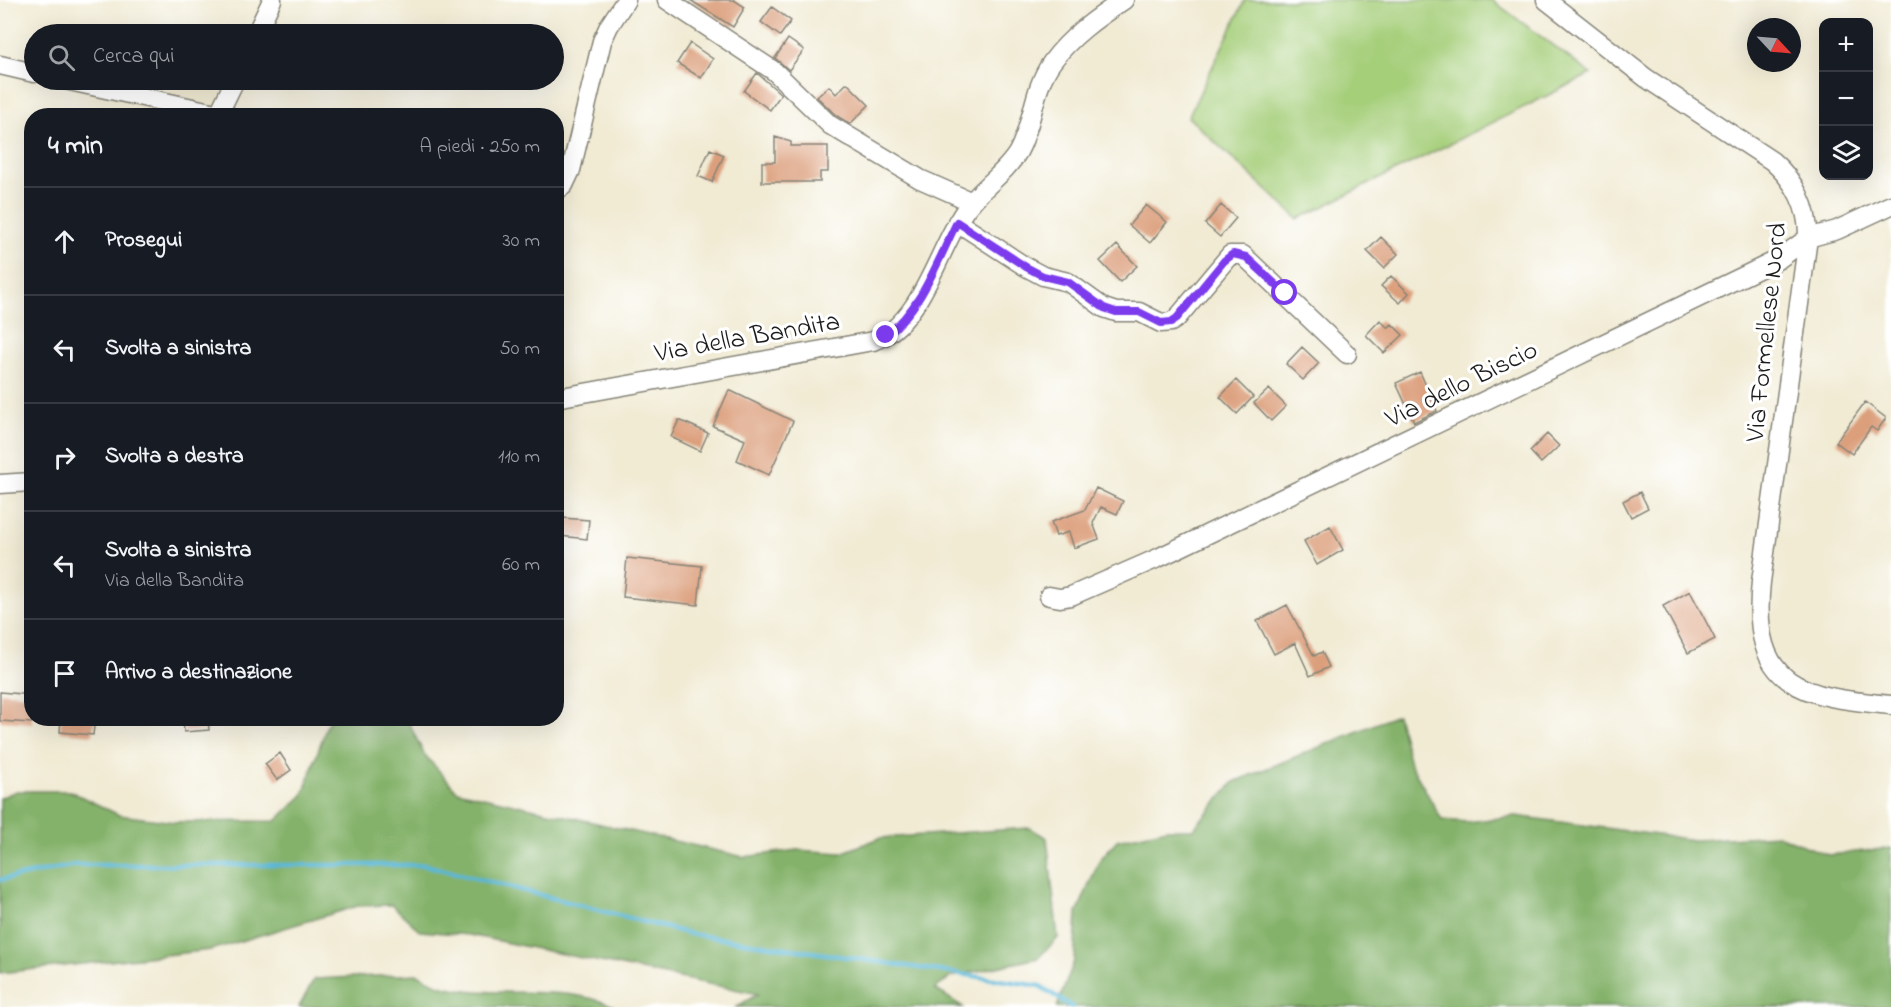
<!DOCTYPE html>
<html lang="it">
<head>
<meta charset="utf-8">
<style>
	:root { --surface:#171b24; --page:#20242c; --text:#f1f3f6; --muted:#9ea1a6; --line:#363941 }
	body { margin:0; font-family:"Indie Flower",sans-serif; background:var(--page); color:var(--text) }
	.controls { position:absolute; right:18px; top:18px; display:grid; overflow:hidden; border-radius:12px; box-shadow:0 6px 24px #0002 }
	.controls button { width:54px; height:54px; display:grid; place-items:center; padding:0; border:0; border-bottom:2px solid var(--line); background:var(--surface); color:var(--text); font:30px sans-serif }
	.compass { position:absolute; left:1747px; top:18px; width:54px; height:54px; border-radius:50%; background:var(--surface); box-shadow:0 6px 24px #0002; rotate:116deg }
	.stop { position:absolute; width:18px; height:18px; margin:-14px; border:4px solid #7c3aed; border-radius:50%; background:#fff }
	.stop.end { background:#7c3aed; border-color:#fff; box-shadow:0 2px 6px #0008 }
	.list { margin:0; padding:0; list-style:none }
	h2 { display:flex; justify-content:space-between; align-items:center; height:78px; margin:0; padding:0 24px; font-size:26px }
	h2 small { font-size:20px; font-weight:400; color:var(--muted) }
	.list li { display:grid; grid-template-columns:39px 1fr auto; gap:18px; align-items:center; box-sizing:border-box; height:108px; padding:0 24px; border-top:2px solid var(--line) }
	.list b { display:block; font-size:22px; white-space:nowrap }
	.list p { margin:0; font-size:20px; white-space:nowrap; color:var(--muted) }
	.list em { font-size:20px; font-style:normal; color:var(--muted) }
	.icon { flex:none; width:33px; height:33px; fill:none; stroke:currentColor; stroke-width:2; stroke-linecap:round; stroke-linejoin:round }
	.map { position:relative; flex:none; width:1891px; height:1007px; overflow:hidden }
	.search { position:absolute; background:var(--surface); box-shadow:0 6px 24px #0002; left:24px; top:24px; width:540px; height:66px; display:flex; align-items:center; gap:15px; box-sizing:border-box; padding:0 21px; border-radius:33px; color:var(--muted); font-size:22px }
	.panel { position:absolute; background:var(--surface); box-shadow:0 6px 24px #0002; left:24px; top:108px; width:540px; height:618px; border-radius:24px }
	.map>svg:first-child { display:block }
</style>
</head>
<body>
<div class="map">
<svg width="1891" height="1007" viewBox="0 0 1891 1007">
	<rect width="100%" height="100%" fill="#fff"/>
	<filter id="ink" filterUnits="userSpaceOnUse"><feTurbulence type="fractalNoise" baseFrequency=".0167" numOctaves="2"/><feDisplacementMap in="SourceGraphic" scale="12" xChannelSelector="R" yChannelSelector="G"/><feConvolveMatrix kernelMatrix="1 2 1 2 8 2 1 2 1" color-interpolation-filters="sRGB"/></filter>
	<filter id="wash" filterUnits="userSpaceOnUse"><feTurbulence type="fractalNoise" baseFrequency=".008" numOctaves="4" result="noise"/><feDisplacementMap in="SourceGraphic" scale="24" xChannelSelector="R" yChannelSelector="G"/><feGaussianBlur stdDeviation="1.35" result="paint"/><feColorMatrix in="noise" values="0 0 0 0 0 0 0 0 0 0 0 0 0 0 0 0 0 1.4 0 .05"/><feComposite in="paint" operator="in"/></filter>
	<g filter="url(#wash)">
		<rect width="100%" height="100%" fill="#f1ebd4"/>
		<!-- green -->
		<path fill="#a6cf7a" stroke="#61764b" stroke-width="1.5" d="M 1245,0 L 1492,0 L 1591,74 L 1298,219 L 1188,117 Z"/>
		<!-- forest -->
		<path fill="#84b26a" stroke="#506743" stroke-width="1.5" d="M 1397,715 L 1410,763 L 1442,820 L 1467,822 L 1516,816 L 1694,840 L 1778,835 L 1828,855 L 1891,848 L 1891,1007 L 1057,1007 L 1074,961 L 1077,913 L 1099,861 L 1117,840 L 1167,829 L 1193,829 L 1234,782 Z
			M 329,719 L 407,719 L 424,754 L 457,791 L 744,857 L 797,850 L 841,853 L 880,838 L 1030,828 L 1047,838 L 1058,938 L 1038,958 L 951,977 L 935,989 L 963,1007 L 736,1007 L 758,994 L 469,935 L 420,931 L 392,905 L 358,906 L 211,950 L 0,973 L 0,798 L 16,791 L 70,791 L 119,815 L 175,822 L 276,821 L 303,795 Z
			M 418,974 C 425,978 434,984 443,986 C 500,1000 562,982 616,1007 L 299,1007 L 314,979 Z"/>
		<g fill="none" stroke-linecap="round" stroke-linejoin="round">
			<!-- stream -->
			<path stroke="#59b7d8" stroke-width="4.5" d="M 0,880 L 75,865 L 425,865 L 691,934 L 1040,986 L 1072,1007"/>
		</g>
		<g id="blocks">
			<!-- building -->
			<path fill="#dc9f7b" d="M 690,0 L 734,0 L 745,7 L 733,27 Z
				M 772,7 L 791,21 L 780,36 L 761,22 Z
				M 788,39 L 804,50 L 789,70 L 775,58 Z
				M 690,43 L 713,59 L 701,78 L 677,63 Z
				M 757,73 L 781,94 L 770,110 L 744,91 Z
				M 847,83 L 869,105 L 850,124 L 837,116 L 817,97 L 829,86 L 836,94 Z
				M 775,137 L 791,142 L 791,146 L 828,146 L 828,172 L 820,172 L 820,182 L 762,182 L 762,162 L 775,162 Z
				M 710,149 L 724,155 L 712,182 L 698,176 Z
				M 1146,205 L 1167,222 L 1150,243 L 1129,225 Z
				M 1221,205 L 1236,218 L 1220,237 L 1205,224 Z
				M 1381,237 L 1398,254 L 1384,268 L 1367,251 Z
				M 1117,245 L 1137,266 L 1120,282 L 1100,261 Z
				M 1391,276 L 1409,293 L 1400,303 L 1381,286 Z
				M 1380,320 L 1388,328 L 1392,324 L 1403,335 L 1384,353 L 1366,335 Z
				M 1302,347 L 1319,363 L 1303,380 L 1286,364 Z
				M 1420,372 L 1437,411 L 1414,422 L 1396,383 Z
				M 1236,380 L 1253,397 L 1237,414 L 1220,397 Z
				M 1269,389 L 1286,406 L 1271,421 L 1254,403 Z
				M 729,390 L 793,421 L 769,475 L 737,460 L 745,440 L 713,426 Z
				M 1865,402 L 1886,418 L 1877,431 L 1871,427 L 1852,454 L 1836,442 Z
				M 679,420 L 708,433 L 700,451 L 671,437 Z
				M 1547,434 L 1559,446 L 1541,463 L 1530,451 Z
				M 1096,488 L 1123,501 L 1117,514 L 1101,507 L 1093,523 L 1099,539 L 1074,548 L 1069,532 L 1056,536 L 1051,522 L 1085,510 Z
				M 1640,492 L 1648,508 L 1631,517 L 1623,501 Z
				M 562,518 L 589,520 L 587,539 L 560,536 Z
				M 1330,526 L 1343,550 L 1317,565 L 1304,541 Z
				M 627,558 L 702,566 L 698,605 L 623,597 Z
				M 1690,591 L 1715,639 L 1688,653 L 1663,606 Z
				M 1287,605 L 1314,656 L 1322,652 L 1329,667 L 1310,676 L 1295,643 L 1274,654 L 1257,621 Z
				M 0,692 L 32,695 L 32,723 L 0,721 Z
				M 61,718 L 95,718 L 93,735 L 60,732 Z
				M 183,718 L 208,718 L 209,730 L 184,732 Z
				M 280,753 L 291,770 L 277,780 L 265,764 Z"/>
		</g>
	</g>
	<g filter="url(#ink)">
		<use href="#blocks" fill-opacity="0" stroke="#868478" stroke-width="1.5"/>
		<g fill="none" stroke-linecap="round" stroke-linejoin="round">
			<defs>
				<path id="minor" d="M 667,0 L 774,71 L 830,125 L 920,179 L 972,202
					M 1546,0 L 1646,78 L 1772,161 C 1795,181 1809,208 1808,238 L 1761,582 C 1750,688 1802,697 1891,705
					M 256,34 L 272,0
					M 0,65 L 34,73
					M 65,80 L 229,116
					M 219,113 L 235,80
					M 556,191 L 564,185 L 571,170 L 602,41 L 609,26 L 626,0
					M 957,222 L 1026,267 L 1043,276 L 1068,282 L 1104,308 L 1116,312 L 1139,312 L 1161,323 L 1171,322 L 1177,318 L 1230,255 L 1243,255 L 1347,354
					M 556,398 L 873,341 C 922,325 938,247 966,209 C 981,188 1005,174 1018,152 C 1034,123 1032,90 1052,62 C 1070,37 1098,17 1124,0
					M 0,484 L 32,482
					M 1049,596 L 1060,598 L 1071,596 L 1158,558 L 1779,259 L 1808,238 L 1837,230 L 1891,205"/>
			</defs>
			<!-- minor casing -->
			<use href="#minor" stroke="#868478" stroke-width="21"/>
			<!-- minor -->
			<use href="#minor" stroke="#fff" stroke-width="18"/>
		</g>
	</g>
	<g fill="none" stroke-linecap="round" stroke-linejoin="round" filter="url(#ink)">
		<!-- route -->
		<path stroke="#7c3aed" stroke-width="8" d="M 886,335 C 921,310 938,260 957,222 L 1026,267 L 1043,276 L 1068,282 L 1104,308 L 1116,312 L 1139,312 L 1161,323 L 1171,322 L 1177,318 L 1224,261 L 1233,254 L 1246,257 L 1285,293"/>
	</g>
	<g text-anchor="middle" stroke-width="6" stroke-linejoin="round" paint-order="stroke">
		<!-- street labels -->
		<g font-size="27" fill="#1c1c1c" stroke="#fff">
			<text transform="translate(1765 332) rotate(-84)" y="9">Via Formellese Nord</text>
			<text transform="translate(747 336) rotate(-10)" y="9">Via della Bandita</text>
			<text transform="translate(1461 383) rotate(-26)" y="9">Via dello Biscio</text>
		</g>
	</g>
</svg>
<div class="controls">
<button>+</button>
<button>−</button>
<button><svg class="icon" aria-label="layers" viewBox="0 0 24 24"><path d="M12 4l9 5-9 5-9-5zM3 14l9 5 9-5"/></svg></button>
</div>
<svg class="compass" viewBox="-18 -18 36 36"><path d="M0-13l5 13h-10z" fill="#e53935"/><path d="M0 13l5-13h-10z" fill="#9ea1a6"/></svg>
<div class="stop" style="left:1285px;top:293px"></div>
<div class="stop end" style="left:886px;top:335px"></div>
<div class="search"><svg class="icon" aria-label="search" viewBox="0 0 24 24"><circle cx="10" cy="10" r="6"/><path d="M15 15l6 6"/></svg>Cerca qui</div>
<section class="panel">
<h2>4 min<small>A piedi · 250 m</small></h2>
<ul class="list">
<li><svg class="icon" aria-label="ahead" viewBox="0 0 24 24"><path d="M12 20V5M6 11l6-6 6 6"/></svg><div><b>Prosegui</b></div><em>30 m</em></li>
<li><svg class="icon" aria-label="left" viewBox="0 0 24 24"><path d="M17 20v-9H6M10 6l-5 5 5 5"/></svg><div><b>Svolta a sinistra</b></div><em>50 m</em></li>
<li><svg class="icon" aria-label="right" viewBox="0 0 24 24"><path d="M7 20v-9h11M14 6l5 5-5 5"/></svg><div><b>Svolta a destra</b></div><em>110 m</em></li>
<li><svg class="icon" aria-label="left" viewBox="0 0 24 24"><path d="M17 20v-9H6M10 6l-5 5 5 5"/></svg><div><b>Svolta a sinistra</b><p>Via della Bandita</p></div><em>60 m</em></li>
<li><svg class="icon" aria-label="arrive" viewBox="0 0 24 24"><path d="M6 21V4h12l-3 4 3 4H6"/></svg><div><b>Arrivo a destinazione</b></div></li>
</ul>
</section>
</div>
</body>
</html>
